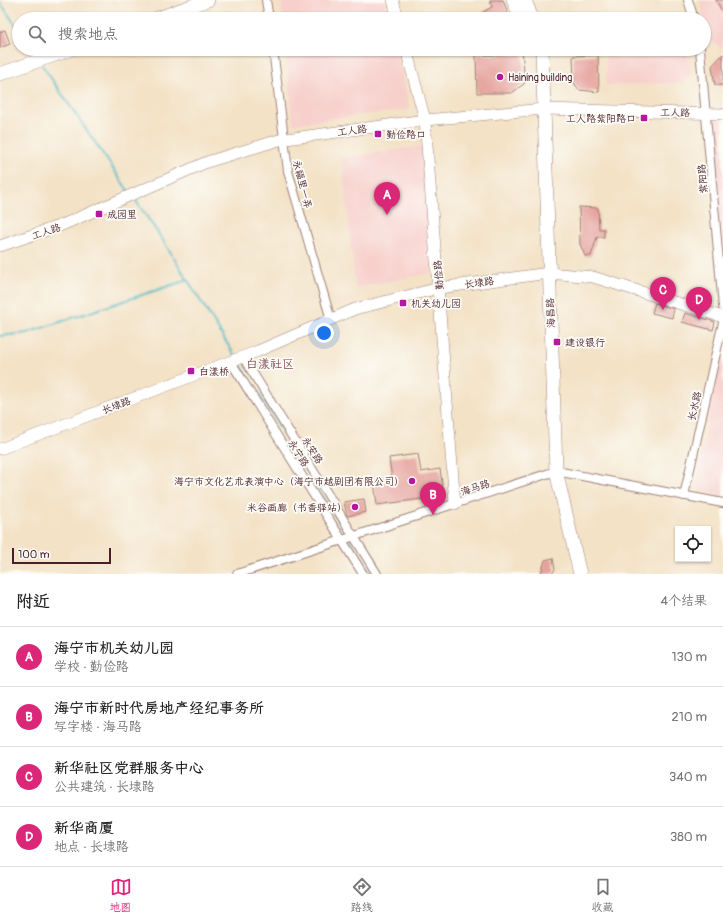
<!DOCTYPE html>
<html lang="zh">
<head>
<meta charset="utf-8">
<style>
	:root { --surface:#fff; --page:#f2f2f2; --text:#222; --muted:#767676; --line:#e0e0e0; --accent:#db2777 }
	body { margin:0; font-family:Pangolin,"LXGW WenKai TC",sans-serif; background:var(--page); color:var(--text) }
	.controls { position:absolute; right:12px; bottom:12px; display:grid; overflow:hidden; border-radius:0px; box-shadow:0 1px 3px #0004 }
	.controls button { width:36px; height:36px; display:grid; place-items:center; padding:0; border:0; border-bottom:1px solid var(--line); background:var(--surface); color:var(--text); font:20px sans-serif }
	.scale { position:absolute; left:12px; bottom:10px; width:99px; box-sizing:border-box; padding-left:4px; border:2px solid #4a1f2b; border-top:0; font-size:11px; line-height:14px; white-space:nowrap; color:#4a1f2b; -webkit-text-stroke:3px #fdfcf7; paint-order:stroke }
	.you { position:absolute; left:324px; top:333px; width:14px; height:14px; margin:-10px; border:3px solid #fff; border-radius:50%; background:#1a73e8; box-shadow:0 0 0 6px #1a73e833 }
	.badge { display:grid; place-items:center; width:26px; height:26px; border-radius:50%; background:var(--accent); color:#fff; font-size:13px; font-weight:700 }
	.pin { position:absolute; translate:-50% -33px; filter:drop-shadow(0 1px 2px #0008) }
	.pin::after { content:''; position:absolute; top:21px; width:14px; height:12px; background:inherit; clip-path:polygon(0 0,100% 0,50% 100%) }
	.list { margin:0; padding:0; list-style:none }
	h2 { display:flex; justify-content:space-between; align-items:center; height:52px; margin:0; padding:0 16px; font-size:17px }
	h2 small { font-size:13px; font-weight:400; color:var(--muted) }
	.list li { display:grid; grid-template-columns:26px 1fr auto; gap:12px; align-items:center; box-sizing:border-box; height:60px; padding:0 16px; border-top:1px solid var(--line) }
	.list b { display:block; font-size:15px; white-space:nowrap }
	.list p { margin:0; font-size:13px; white-space:nowrap; color:var(--muted) }
	.list em { font-size:13px; font-style:normal; color:var(--muted) }
	.icon { flex:none; width:22px; height:22px; fill:none; stroke:currentColor; stroke-width:2; stroke-linecap:round; stroke-linejoin:round }
	.map { position:relative; flex:none; width:723px; height:574px; overflow:hidden }
	.search { position:absolute; background:var(--surface); box-shadow:0 1px 3px #0004; left:12px; right:12px; top:12px; height:44px; display:flex; align-items:center; gap:10px; box-sizing:border-box; padding:0 14px; border-radius:22px; color:var(--muted); font-size:15px }
	.sheet { height:292px; background:var(--surface) }
	nav { display:flex; justify-content:space-around; align-items:center; box-sizing:border-box; height:56px; border-top:1px solid var(--line); background:var(--surface); font-size:11px; color:var(--muted) }
	nav a { display:grid; justify-items:center; gap:2px }
	nav .on { color:var(--accent) }
	.map>svg:first-child { display:block }
</style>
</head>
<body>
<div class="map">
<svg width="723" height="574" viewBox="0 0 723 574">
	<rect width="100%" height="100%" fill="#fdfcf7"/>
	<filter id="ink" filterUnits="userSpaceOnUse"><feTurbulence type="fractalNoise" baseFrequency=".025" numOctaves="2"/><feDisplacementMap in="SourceGraphic" scale="8" xChannelSelector="R" yChannelSelector="G"/><feConvolveMatrix kernelMatrix="1 2 1 2 8 2 1 2 1" color-interpolation-filters="sRGB"/></filter>
	<filter id="wash" filterUnits="userSpaceOnUse"><feTurbulence type="fractalNoise" baseFrequency=".012" numOctaves="4" result="noise"/><feDisplacementMap in="SourceGraphic" scale="16" xChannelSelector="R" yChannelSelector="G"/><feGaussianBlur stdDeviation="0.9" result="paint"/><feColorMatrix in="noise" values="0 0 0 0 0 0 0 0 0 0 0 0 0 0 0 0 0 1.4 0 .05"/><feComposite in="paint" operator="in"/></filter>
	<g filter="url(#wash)">
		<rect width="100%" height="100%" fill="#f3e2c6"/>
		<!-- built -->
		<path fill="#f7d0cc" d="M 281,0 L 384,0 L 389,19 L 283,19 Z
			M 700,0 L 723,0 L 723,49 L 708,38 Z
			M 286,49 L 396,49 L 410,109 L 293,124 Z
			M 658,49 L 686,49 L 691,75 L 682,83 L 606,85 L 606,55 L 616,54 L 618,60 L 658,57 Z
			M 713,118 L 723,118 L 723,299 Z
			M 422,146 L 431,273 L 355,288 L 342,158 Z
			M 723,346 L 723,498 L 699,489 L 698,470 Z"/>
		<g fill="none" stroke-linecap="round" stroke-linejoin="round">
			<!-- stream -->
			<path stroke="#4bb9c5" stroke-width="2" d="M 0,2 L 19,30
				M 32,49 L 37,56
				M 42,65 L 129,192
				M 134,198 L 162,239 L 235,356
				M 0,336 L 27,333 L 187,280
				M 239,362 L 348,536
				M 350,540 L 371,574"/>
		</g>
		<g id="blocks">
			<!-- building -->
			<path fill="#e6a29c" d="M 490,0 L 503,0 L 510,19 L 486,19 L 483,12 L 492,7 Z
				M 716,0 L 723,0 L 723,13 Z
				M 5,30 L 10,44 L 0,48 L 0,32 Z
				M 499,49 L 522,49 L 525,83 L 512,93 L 477,93 L 476,55 L 501,55 Z
				M 723,54 L 723,85 L 715,85 L 712,66 Z
				M 598,55 L 599,92 L 579,90 L 574,83 L 573,56 Z
				M 579,207 L 598,208 L 599,229 L 604,229 L 604,237 L 597,237 L 591,256 L 585,256 L 580,244 Z
				M 655,303 L 674,309 L 672,318 L 652,313 Z
				M 685,313 L 715,322 L 713,330 L 682,322 Z
				M 418,454 L 421,472 L 440,469 L 444,496 L 377,505 L 374,482 L 392,479 L 389,458 Z
				M 364,499 L 366,512 L 347,516 L 344,502 Z
				M 553,558 L 555,569 L 552,574 L 541,574 L 545,560 Z"/>
		</g>
	</g>
	<g filter="url(#ink)">
		<use href="#blocks" fill-opacity="0" stroke="#9e8078" stroke-width="1"/>
		<g fill="none" stroke-linecap="round" stroke-linejoin="round">
			<defs>
				<path id="street" d="M 266,0 L 269,19
					M 688,0 L 694,19
					M 273,49 L 288,171 L 331,320
					M 700,49 L 723,307
					M 243,357 L 377,574
					M 231,362 L 363,574
					M 684,496 L 723,322
					M 237,574 L 556,471 L 723,503"/>
				<path id="secondary" d="M 393,0 L 398,19
					M 406,49 L 425,120 L 455,504
					M 0,246 L 62,225 L 207,162 L 279,140 L 425,120 L 544,109 L 723,114
					M 0,449 L 258,351 L 355,309 L 439,288 L 549,273 L 593,277 L 723,317"/>
				<path id="primary" d="M 513,0 L 521,19
					M 525,0 L 532,19
					M 155,19 L 208,0
					M 542,49 L 556,471 L 580,574
					M 0,74 L 72,49"/>
			</defs>
			<!-- street casing -->
			<use href="#street" stroke="#9e8078" stroke-width="10"/>
			<!-- secondary casing -->
			<use href="#secondary" stroke="#9e8078" stroke-width="12"/>
			<!-- primary casing -->
			<use href="#primary" stroke="#9e8078" stroke-width="14"/>
			<!-- street -->
			<use href="#street" stroke="#fff" stroke-width="8"/>
			<!-- secondary -->
			<use href="#secondary" stroke="#fff" stroke-width="11"/>
			<!-- primary -->
			<use href="#primary" stroke="#fff" stroke-width="13"/>
		</g>
	</g>
	<!-- markers -->
	<g fill="#b5179e" stroke="#fdfcf7" stroke-width="1.5">
		<circle cx="500" cy="77" r="4"/>
		<rect x="640" y="114" width="8" height="8" rx="2"/>
		<rect x="374" y="130" width="8" height="8" rx="2"/>
		<rect x="95" y="210" width="8" height="8" rx="2"/>
		<rect x="399" y="299" width="8" height="8" rx="2"/>
		<rect x="553" y="338" width="8" height="8" rx="2"/>
		<rect x="187" y="367" width="8" height="8" rx="2"/>
		<circle cx="412" cy="481" r="4"/>
		<circle cx="355" cy="507" r="4"/>
	</g>
	<g text-anchor="middle" stroke-width="3.5" stroke-linejoin="round" paint-order="stroke">
		<!-- poi labels -->
		<g font-size="10" fill="#4a1f2b" stroke="#fdfcf7" text-anchor="start">
			<text x="508" y="81">Haining building</text>
			<text x="636" y="122" text-anchor="end">工人路紫阳路口</text>
			<text x="386" y="138">勤俭路口</text>
			<text x="107" y="218">成园里</text>
			<text x="411" y="307">机关幼儿园</text>
			<text x="565" y="346">建设银行</text>
			<text x="199" y="375">白漾桥</text>
			<text x="404" y="485" text-anchor="end">海宁市文化艺术表演中心（海宁市越剧团有限公司）</text>
			<text x="347" y="511" text-anchor="end">米谷画廊（书香驿站）</text>
		</g>
		<!-- street labels -->
		<g font-size="10" fill="#4a1f2b" stroke="#fdfcf7">
			<text transform="translate(675 112) rotate(1)" y="4">工人路</text>
			<text transform="translate(352 130) rotate(-8)" y="4">工人路</text>
			<text transform="translate(702 179) rotate(-95)" y="4">紫阳路</text>
			<text transform="translate(303 184) rotate(76)" y="4">永福里一弄</text>
			<text transform="translate(46 231) rotate(-19)" y="4">工人路</text>
			<text transform="translate(438 275) rotate(-95)" y="4">勤俭路</text>
			<text transform="translate(479 282) rotate(-8)" y="4">长埭路</text>
			<text transform="translate(550 313) rotate(-92)" y="4">海昌路</text>
			<text transform="translate(116 405) rotate(-21)" y="4">长埭路</text>
			<text transform="translate(694 406) rotate(-77)" y="4">长水路</text>
			<text transform="translate(313 450) rotate(58)" y="4">永安路</text>
			<text transform="translate(299 453) rotate(58)" y="4">永宁路</text>
			<text transform="translate(475 487) rotate(-18)" y="4">海马路</text>
		</g>
		<!-- quarter labels -->
		<g font-size="12" fill="#814d53" stroke="#fdfcf7">
			<text x="270" y="368">白漾社区</text>
		</g>
	</g>
</svg>
<div class="controls">
<button><svg class="icon" aria-label="locate" viewBox="0 0 24 24"><circle cx="12" cy="12" r="6"/><path d="M12 2v4M12 18v4M2 12h4M18 12h4"/></svg></button>
</div>
<div class="scale">100 m</div>
<div class="you"></div>
<div class="pin badge" style="left:387px;top:215px">A</div>
<div class="pin badge" style="left:433px;top:515px">B</div>
<div class="pin badge" style="left:663px;top:310px">C</div>
<div class="pin badge" style="left:699px;top:320px">D</div>
<div class="search"><svg class="icon" aria-label="search" viewBox="0 0 24 24"><circle cx="10" cy="10" r="6"/><path d="M15 15l6 6"/></svg>搜索地点</div>
</div>
<section class="sheet">
<h2>附近<small>4个结果</small></h2>
<ul class="list">
<li><span class="badge">A</span><div><b>海宁市机关幼儿园</b><p>学校 · 勤俭路</p></div><em>130 m</em></li>
<li><span class="badge">B</span><div><b>海宁市新时代房地产经纪事务所</b><p>写字楼 · 海马路</p></div><em>210 m</em></li>
<li><span class="badge">C</span><div><b>新华社区党群服务中心</b><p>公共建筑 · 长埭路</p></div><em>340 m</em></li>
<li><span class="badge">D</span><div><b>新华商厦</b><p>地点 · 长埭路</p></div><em>380 m</em></li>
</ul>
</section>
<nav>
<a class="on"><svg class="icon" aria-label="map" viewBox="0 0 24 24"><path d="M3 6l6-2 6 2 6-2v14l-6 2-6-2-6 2zM9 4v14M15 6v14"/></svg>地图</a>
<a><svg class="icon" aria-label="directions" viewBox="0 0 24 24"><path d="M12 3l9 9-9 9-9-9zM9 14v-3h6M13 9l2 2-2 2"/></svg>路线</a>
<a><svg class="icon" aria-label="saved" viewBox="0 0 24 24"><path d="M7 4h10v16l-5-4-5 4z"/></svg>收藏</a>
</nav>
</body>
</html>
